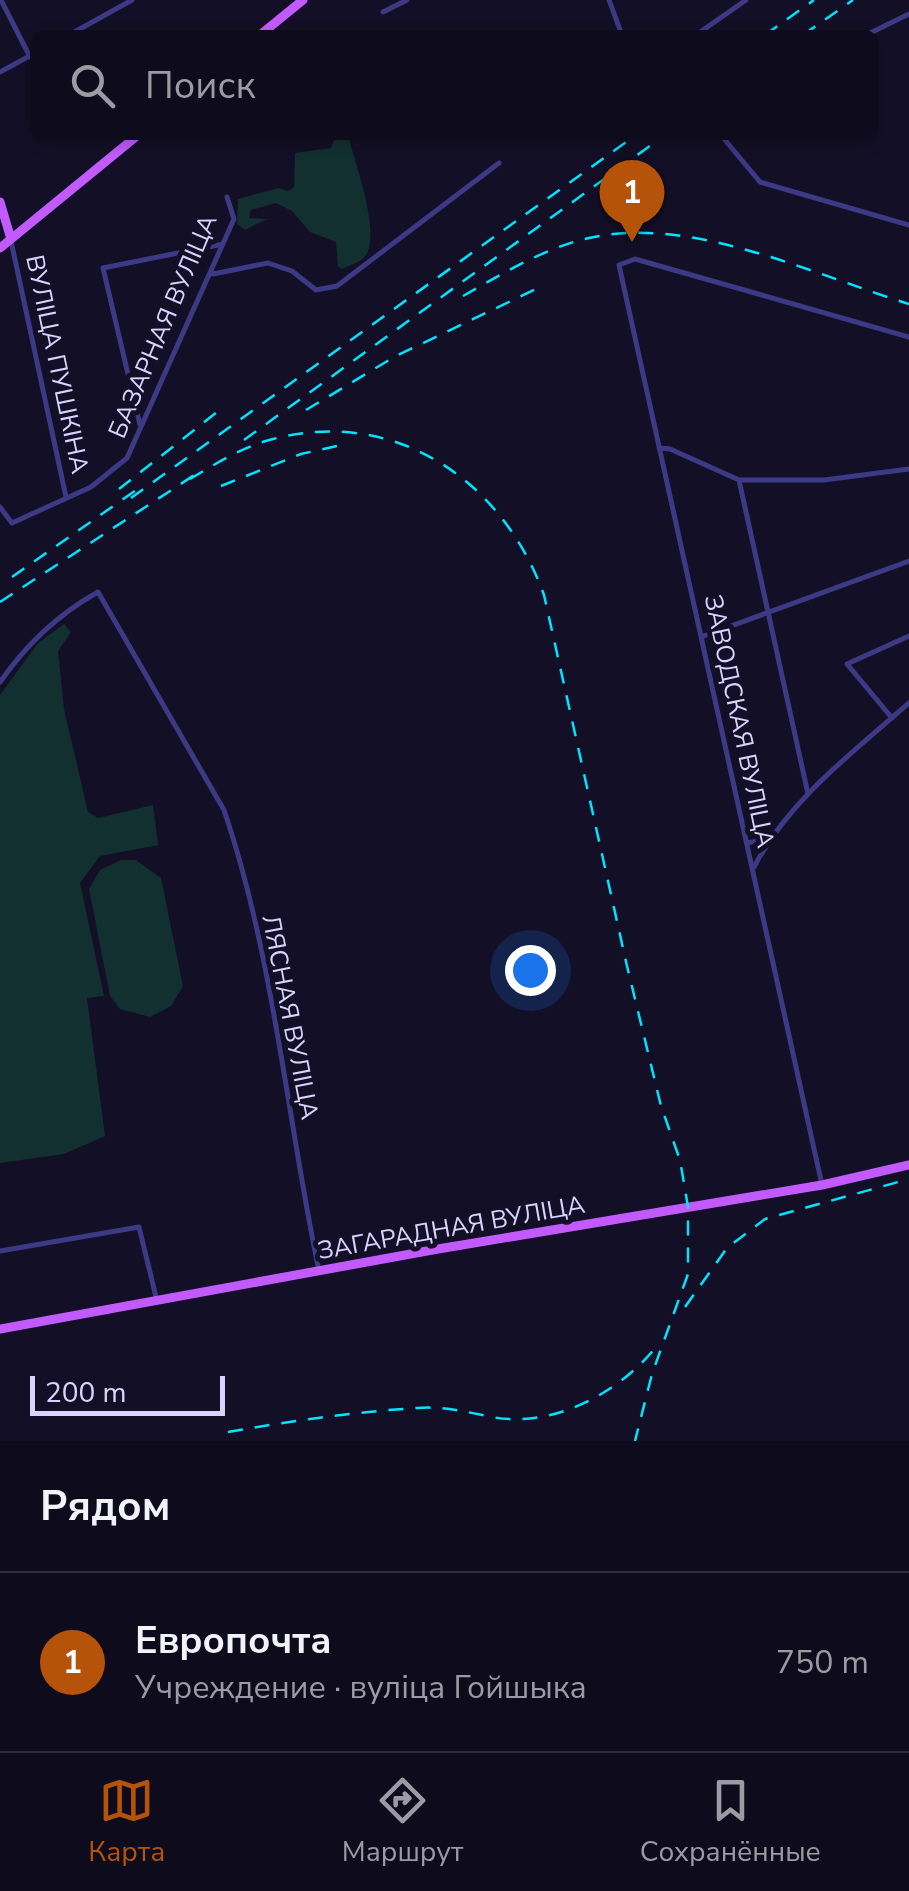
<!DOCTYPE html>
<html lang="ru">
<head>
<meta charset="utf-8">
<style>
	:root { --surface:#0e0b1c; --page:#171425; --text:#f1f3f6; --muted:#9b9ba3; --line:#2e2b3b; --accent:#b45309 }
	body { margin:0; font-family:"Nunito Sans",sans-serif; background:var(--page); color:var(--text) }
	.scale { position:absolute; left:30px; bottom:25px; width:195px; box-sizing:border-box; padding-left:10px; border:5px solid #d9d4ff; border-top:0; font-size:28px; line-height:35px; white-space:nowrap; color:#d9d4ff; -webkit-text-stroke:8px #130f26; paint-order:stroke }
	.you { position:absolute; left:530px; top:970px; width:35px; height:35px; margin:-25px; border:8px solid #fff; border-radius:50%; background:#1a73e8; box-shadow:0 0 0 15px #1a73e833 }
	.badge { display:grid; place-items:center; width:65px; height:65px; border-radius:50%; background:var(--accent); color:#fff; font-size:32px; font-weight:700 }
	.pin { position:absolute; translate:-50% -82px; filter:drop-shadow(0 2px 5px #0008) }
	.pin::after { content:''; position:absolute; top:52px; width:35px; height:30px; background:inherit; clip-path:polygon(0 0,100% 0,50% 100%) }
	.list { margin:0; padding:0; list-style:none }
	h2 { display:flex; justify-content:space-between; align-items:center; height:130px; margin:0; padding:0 40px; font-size:42px }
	h2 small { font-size:32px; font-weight:400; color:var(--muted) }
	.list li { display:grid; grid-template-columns:65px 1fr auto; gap:30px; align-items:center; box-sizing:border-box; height:180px; padding:0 40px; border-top:2px solid var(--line) }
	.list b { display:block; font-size:38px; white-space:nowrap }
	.list p { margin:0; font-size:32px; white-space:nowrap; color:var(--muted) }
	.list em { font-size:32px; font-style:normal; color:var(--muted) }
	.icon { flex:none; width:55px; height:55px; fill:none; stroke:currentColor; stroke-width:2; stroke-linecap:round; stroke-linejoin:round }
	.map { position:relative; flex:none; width:909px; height:1441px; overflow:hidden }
	.search { position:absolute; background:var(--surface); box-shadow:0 5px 15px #0003; left:30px; right:30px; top:30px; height:110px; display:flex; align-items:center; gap:25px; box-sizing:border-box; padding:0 35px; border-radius:15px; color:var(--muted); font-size:38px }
	.sheet { height:310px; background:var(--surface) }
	nav { display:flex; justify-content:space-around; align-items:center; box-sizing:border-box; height:140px; border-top:2px solid var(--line); background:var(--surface); font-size:28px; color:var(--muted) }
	nav a { display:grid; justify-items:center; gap:5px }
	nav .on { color:var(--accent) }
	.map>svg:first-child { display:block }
</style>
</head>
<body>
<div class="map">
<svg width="909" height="1441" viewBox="0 0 909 1441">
	<rect width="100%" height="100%" fill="#130f26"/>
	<!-- green -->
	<path fill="#12302f" d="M 336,135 L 348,135 C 355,163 378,225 368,251 C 364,262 352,264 342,269 L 338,267 L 336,242 L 310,232 L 292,211 L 276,203 L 251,210 L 249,218 L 267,219 L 245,230 L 237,224 L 238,199 L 278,188 L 288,191 L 294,187 L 295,153 L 331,148 Z
		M 64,624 L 71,632 L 58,651 L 64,709 L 88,812 L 98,818 L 153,805 L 158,845 L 100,856 L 80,883 L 104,996 L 87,998 L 105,1136 L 64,1154 L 0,1163 L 0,695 L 38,643 Z
		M 121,860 L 136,860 L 161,878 L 183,986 L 171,1006 L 150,1017 L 120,1009 L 110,996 L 89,889 L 100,870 Z"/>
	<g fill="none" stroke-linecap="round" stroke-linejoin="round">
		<!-- street -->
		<path stroke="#3d3a85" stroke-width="5" d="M 1,0 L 30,57
			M 609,0 L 622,35
			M 383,12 L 407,0
			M 69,35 L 132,0
			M 696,35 L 746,0
			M 866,35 L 909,14
			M 0,72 L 35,53
			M 731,135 L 725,140 L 760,182 L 909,225
			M 11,241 L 66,497
			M 213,274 L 268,263 L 292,271 L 316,290 L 337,286 L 499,163
			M 140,425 L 103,268 L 223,244
			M 659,448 L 670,449 L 739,480 L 824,480 L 909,469
			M 739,480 L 808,794
			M 0,507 L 12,523 L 91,487 L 127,458 L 234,219 L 227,197
			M 701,637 L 909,561
			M 0,682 C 27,644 57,615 98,592 L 224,810 C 274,957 287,1119 319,1271
			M 892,718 L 847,664 L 909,636
			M 747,843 L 768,839
			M 754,867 C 789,800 853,752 909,703
			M 822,1185 L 619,265 L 635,259 L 909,337
			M 0,1251 L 139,1227 L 157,1301"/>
		<!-- primary -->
		<path stroke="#c25bff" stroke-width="9" d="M 260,35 L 303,0
			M 0,202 L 11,239
			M 0,248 L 138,135
			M 0,1329 L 438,1249 L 822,1185 L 909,1165"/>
		<!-- rail -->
		<path stroke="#00e5ff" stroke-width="2.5" stroke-dasharray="15 12" stroke-linecap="butt" d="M 765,35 L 814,0
			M 803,35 L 853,0
			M 463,296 C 502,274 544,248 589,238 C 691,215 812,274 909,304
			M 306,410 L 394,357 L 538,288
			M 244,440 L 665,135
			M 190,479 C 217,463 242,447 273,439 C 396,407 503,481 544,595 L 627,966 L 661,1106 L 680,1160 L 688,1207 L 688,1274 L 652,1374 L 635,1441
			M 221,486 L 301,454 L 346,444
			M 119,489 L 221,409
			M 131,498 L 636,135
			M 12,577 L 139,488
			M 0,602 L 199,472
			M 685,1307 L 727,1248 L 765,1219 L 909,1179
			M 228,1432 C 291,1421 353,1412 417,1408 C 445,1406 466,1412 492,1417 C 554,1429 623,1391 659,1343"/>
	</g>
	<g text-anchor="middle" stroke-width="10" stroke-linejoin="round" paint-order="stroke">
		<!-- street labels -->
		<g font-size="25" fill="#d9d4ff" stroke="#130f26">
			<text transform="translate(162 326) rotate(-67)" y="9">БАЗАРНАЯ ВУЛІЦА</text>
			<text transform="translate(58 364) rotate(78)" y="9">ВУЛІЦА ПУШКІНА</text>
			<text transform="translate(740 721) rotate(78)" y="9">ЗАВОДСКАЯ ВУЛІЦА</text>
			<text transform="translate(291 1017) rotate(79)" y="9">ЛЯСНАЯ ВУЛІЦА</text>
			<text transform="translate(451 1227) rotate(-10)" y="9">ЗАГАРАДНАЯ ВУЛІЦА</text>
		</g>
	</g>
</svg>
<div class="scale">200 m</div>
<div class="you"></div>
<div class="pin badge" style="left:632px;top:242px">1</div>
<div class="search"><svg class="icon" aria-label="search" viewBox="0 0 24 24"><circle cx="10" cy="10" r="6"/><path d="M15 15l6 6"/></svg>Поиск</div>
</div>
<section class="sheet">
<h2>Рядом<small></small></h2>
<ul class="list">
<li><span class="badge">1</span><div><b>Европочта</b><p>Учреждение · вуліца Гойшыка</p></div><em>750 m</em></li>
</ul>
</section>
<nav>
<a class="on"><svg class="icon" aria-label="map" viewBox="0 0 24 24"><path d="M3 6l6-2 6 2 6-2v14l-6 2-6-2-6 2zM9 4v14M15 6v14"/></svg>Карта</a>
<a><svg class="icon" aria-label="directions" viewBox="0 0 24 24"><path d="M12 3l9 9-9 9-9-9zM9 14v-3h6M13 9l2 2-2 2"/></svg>Маршрут</a>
<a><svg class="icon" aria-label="saved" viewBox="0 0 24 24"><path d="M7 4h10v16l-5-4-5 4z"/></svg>Сохранённые</a>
</nav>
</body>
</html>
